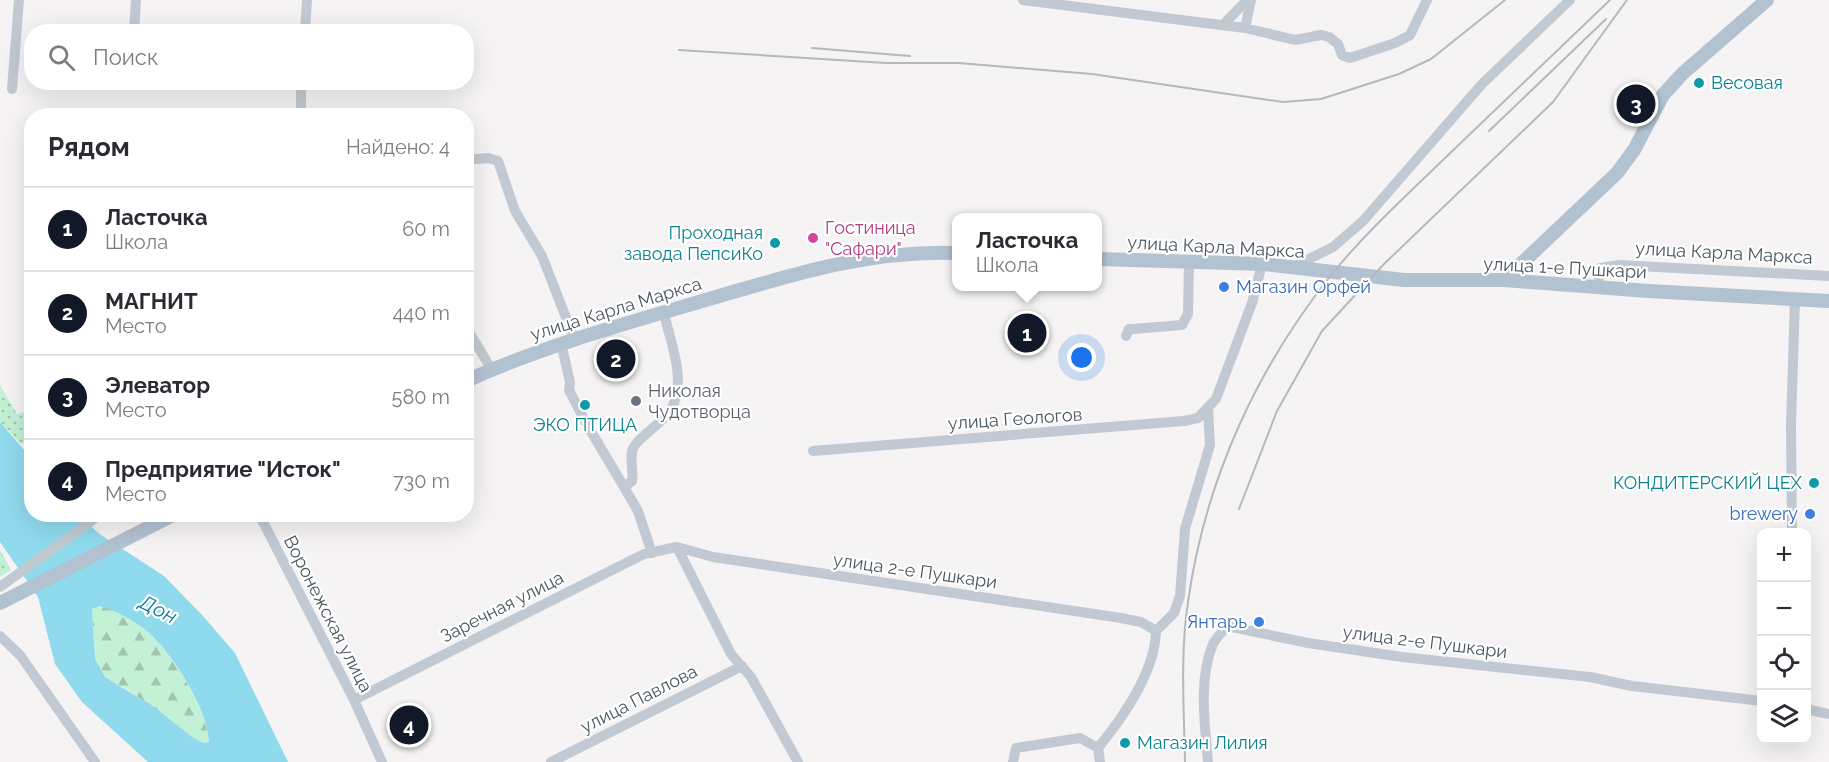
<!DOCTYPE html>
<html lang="ru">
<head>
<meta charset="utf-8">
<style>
	:root { --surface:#fff; --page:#f2f2f3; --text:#2b2b33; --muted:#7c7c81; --line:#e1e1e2; --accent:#111827 }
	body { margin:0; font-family:Raleway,sans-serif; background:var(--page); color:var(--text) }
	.controls { position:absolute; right:18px; bottom:18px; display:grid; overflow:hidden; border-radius:12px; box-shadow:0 6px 24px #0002 }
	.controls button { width:54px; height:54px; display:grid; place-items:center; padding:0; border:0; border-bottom:2px solid var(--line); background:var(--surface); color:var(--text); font:30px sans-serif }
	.you { position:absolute; left:1082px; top:358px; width:21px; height:21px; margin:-15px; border:4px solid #fff; border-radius:50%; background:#1a73e8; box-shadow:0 0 0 9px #1a73e833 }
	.badge { display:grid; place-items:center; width:39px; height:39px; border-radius:50%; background:var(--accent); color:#fff; font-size:20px; font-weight:700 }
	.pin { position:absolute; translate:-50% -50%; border:3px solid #fff; box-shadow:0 2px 6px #0006 }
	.popup { position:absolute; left:952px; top:213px; width:150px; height:78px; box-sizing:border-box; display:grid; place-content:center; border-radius:12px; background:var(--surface); filter:drop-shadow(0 2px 4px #0005); font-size:20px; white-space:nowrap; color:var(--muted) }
	.popup b { font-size:22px; color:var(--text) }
	.popup::after { content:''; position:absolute; left:50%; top:100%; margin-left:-12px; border:12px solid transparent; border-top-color:var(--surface) }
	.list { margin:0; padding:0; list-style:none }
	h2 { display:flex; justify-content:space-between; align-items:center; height:78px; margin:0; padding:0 24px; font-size:26px }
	h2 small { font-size:20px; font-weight:400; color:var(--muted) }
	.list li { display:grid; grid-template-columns:39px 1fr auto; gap:18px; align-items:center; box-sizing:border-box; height:84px; padding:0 24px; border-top:2px solid var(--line) }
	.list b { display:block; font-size:22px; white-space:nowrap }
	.list p { margin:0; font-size:20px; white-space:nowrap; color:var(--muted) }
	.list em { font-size:20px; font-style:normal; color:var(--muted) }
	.icon { flex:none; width:33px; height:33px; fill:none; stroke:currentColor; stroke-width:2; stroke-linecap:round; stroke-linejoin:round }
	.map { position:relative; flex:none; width:1829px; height:762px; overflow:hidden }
	.search { position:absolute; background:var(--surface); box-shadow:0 6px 24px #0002; left:24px; top:24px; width:450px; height:66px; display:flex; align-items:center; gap:15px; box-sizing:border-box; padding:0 21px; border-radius:24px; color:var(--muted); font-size:22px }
	.panel { position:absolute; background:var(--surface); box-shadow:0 6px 24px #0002; left:24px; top:108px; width:450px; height:414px; border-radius:24px }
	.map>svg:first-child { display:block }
</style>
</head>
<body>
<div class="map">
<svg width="1829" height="762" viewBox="0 0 1829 762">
	<defs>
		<pattern id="forest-firs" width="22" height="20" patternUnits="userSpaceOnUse" patternTransform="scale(1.5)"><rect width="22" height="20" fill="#c3f1d5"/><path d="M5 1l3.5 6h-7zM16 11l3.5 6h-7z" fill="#a0c6b0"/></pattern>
		<pattern id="park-dots" width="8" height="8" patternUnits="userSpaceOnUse" patternTransform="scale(1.5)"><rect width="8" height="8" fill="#c3f1d5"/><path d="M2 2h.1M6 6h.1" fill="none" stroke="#a0c6b0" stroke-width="1.8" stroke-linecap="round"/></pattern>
	</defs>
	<rect width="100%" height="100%" fill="#f5f3f3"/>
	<!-- forest -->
	<path fill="url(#forest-firs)" d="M 100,605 C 117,611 135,621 149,633 C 173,654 207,710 209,742 L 204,743 L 192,737 L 130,691 L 105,677 L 95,660 L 92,608 Z"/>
	<!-- park -->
	<path fill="url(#park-dots)" d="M 0,385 L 17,414 L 31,410 L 31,441 L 21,444 L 0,422 Z
		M 0,550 L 11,570 L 0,577 Z"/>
	<!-- water -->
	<path fill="#90daee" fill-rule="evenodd" d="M 0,422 L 31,458 L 32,514 L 78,515 L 101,535 L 164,576 L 203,616 L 235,653 L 288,762 L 148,762 L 82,702 L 55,664 L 38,597 L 0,542 ZM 100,606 C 117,611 135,621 149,633 C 173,654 208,710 209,742 L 204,743 L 192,737 L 153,706 L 105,677 L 95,659 L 92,609 Z"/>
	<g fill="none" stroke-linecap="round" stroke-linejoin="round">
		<!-- minor -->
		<path stroke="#c1cad2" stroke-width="10" d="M 1023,0 L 1245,28 L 1295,40 L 1321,35 L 1329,37 L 1338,44 L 1342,55 L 1350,58 L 1395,43 L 1410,35 L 1427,0
			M 1223,25 L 1247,0
			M 1245,28 L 1251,0
			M 134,32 L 136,0
			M 305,32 L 307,0
			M 12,89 L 19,0
			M 112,116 L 142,113 L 301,116 L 301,82
			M 466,160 L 488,158 L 498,161 L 515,211 L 542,256 L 574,338
			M 1295,266 L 1333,247 L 1363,221 L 1482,84 L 1570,0
			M 1598,287 L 1600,268 L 1619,265 L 1829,276
			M 466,327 L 492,370
			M 1126,336 L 1129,329 L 1133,329 L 1182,325 L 1188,314 L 1189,262
			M 561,343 L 570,382 L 569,390 L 586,423 L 624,487
			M 1216,399 L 1252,303 L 1262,264
			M 813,451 L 1184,421 L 1198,418 L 1213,402
			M 259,514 L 354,700 L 382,762
			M 1792,532 L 1791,426 L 1795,299
			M 677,547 L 731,654 L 751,677 L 798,762
			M 652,553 L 638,511 L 624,487 L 632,481 C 634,471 628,453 635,445 C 648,428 670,421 676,397 C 683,369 669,339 664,312
			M 0,587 L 101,514
			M 1156,631 L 1174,613 L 1180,596 L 1185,529 L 1210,445 L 1208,408
			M 0,636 L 20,655 L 95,762
			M 354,700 L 644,554 L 677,547 L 713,557 L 1121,618 L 1141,622 L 1156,631
			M 1806,709 L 1829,714
			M 551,762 L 742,666
			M 1013,762 L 1016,748 L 1080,738 L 1098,748
			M 1100,762 L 1098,748 C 1124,716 1155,672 1156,631
			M 1208,762 C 1205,726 1198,679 1213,644 C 1216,638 1223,631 1227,626 L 1308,643 L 1402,657 L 1590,677 L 1632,686 L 1762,701"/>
		<!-- major -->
		<path stroke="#b3c2d1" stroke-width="14" d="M 1098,259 L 1264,264 L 1404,280 L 1504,280 L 1648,291 L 1829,301
			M 1504,280 L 1617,173 L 1634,150 L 1663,95 L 1682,74 L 1767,0
			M 466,381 C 541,347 620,325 699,302 C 785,277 865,250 956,253
			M 0,603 L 175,514"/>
		<!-- rail -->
		<path stroke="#b5b8bd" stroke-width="2" d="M 812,48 L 910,56
			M 679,50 L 886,63 L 959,63 L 1092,74 L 1283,102 L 1321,99 L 1399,74 L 1431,59 L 1505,0
			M 1489,131 L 1606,19
			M 1239,509 L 1277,411 L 1322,331 L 1384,264 L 1553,102 L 1627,0
			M 1185,762 C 1184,709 1180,654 1188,602 C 1205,481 1256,369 1332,274 C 1366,232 1406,196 1444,159 C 1499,106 1554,53 1610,0"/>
	</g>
	<!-- markers -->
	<g fill="#0f9aa8" stroke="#fff" stroke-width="2">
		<circle cx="1699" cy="83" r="6"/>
		<circle cx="775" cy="243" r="6"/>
		<circle cx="585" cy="405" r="6"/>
		<circle cx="1814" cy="483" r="6"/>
		<circle cx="1125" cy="743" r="6"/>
	</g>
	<circle fill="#d1479c" stroke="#fff" stroke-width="2" cx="813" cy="238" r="6"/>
	<g fill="#3f7fe0" stroke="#fff" stroke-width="2">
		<circle cx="1224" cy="287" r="6"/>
		<circle cx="1810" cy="514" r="6"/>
		<circle cx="1259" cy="622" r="6"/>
	</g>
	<circle fill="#6b7280" stroke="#fff" stroke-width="2" cx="636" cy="401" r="6"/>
	<g text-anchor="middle" stroke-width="4.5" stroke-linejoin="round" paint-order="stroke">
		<!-- culture labels -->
		<g font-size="18" fill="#0d838f" stroke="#fff" text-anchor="start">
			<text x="1711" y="89">Весовая</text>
			<text x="763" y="239" text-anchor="end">Проходная<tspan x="763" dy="21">завода ПепсиКо</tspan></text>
			<text x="585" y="431" text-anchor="middle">ЭКО ПТИЦА</text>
			<text x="1802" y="489" text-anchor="end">КОНДИТЕРСКИЙ ЦЕХ</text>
			<text x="1137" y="749">Магазин Лилия</text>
		</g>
		<!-- hotel labels -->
		<g font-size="18" fill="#b23c85" stroke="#fff" text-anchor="start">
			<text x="825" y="234">Гостиница<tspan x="825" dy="21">"Сафари"</tspan></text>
		</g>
		<!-- street labels -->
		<g font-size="18" fill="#4a5661" stroke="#fff">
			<text transform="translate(1216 247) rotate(3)" y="6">улица Карла Маркса</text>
			<text transform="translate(1724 253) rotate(3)" y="6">улица Карла Маркса</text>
			<text transform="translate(1565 268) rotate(3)" y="6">улица 1-е Пушкари</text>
			<text transform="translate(616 309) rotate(-17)" y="6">улица Карла Маркса</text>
			<text transform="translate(1015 419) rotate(-4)" y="6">улица Геологов</text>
			<text transform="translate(915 571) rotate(8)" y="6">улица 2-е Пушкари</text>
			<text transform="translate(502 607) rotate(-27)" y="6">Заречная улица</text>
			<text transform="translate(328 614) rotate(63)" y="6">Воронежская улица</text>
			<text transform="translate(1425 642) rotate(7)" y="6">улица 2-е Пушкари</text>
			<text transform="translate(639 699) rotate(-27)" y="6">улица Павлова</text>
		</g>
		<!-- shop labels -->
		<g font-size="18" fill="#366cbe" stroke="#fff" text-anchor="end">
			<text x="1236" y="293" text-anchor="start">Магазин Орфей</text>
			<text x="1798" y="520">brewery</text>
			<text x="1247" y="628">Янтарь</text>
		</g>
		<!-- worship labels -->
		<g font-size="18" fill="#5b616d" stroke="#fff" text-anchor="start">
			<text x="648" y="397">Николая<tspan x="648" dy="21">Чудотворца</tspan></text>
		</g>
		<!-- water labels -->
		<g font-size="20" font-style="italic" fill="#0c7c9b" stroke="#fff">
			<text transform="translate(158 609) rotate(27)" y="7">Дон</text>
		</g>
	</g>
</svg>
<div class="controls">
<button>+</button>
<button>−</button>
<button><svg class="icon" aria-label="locate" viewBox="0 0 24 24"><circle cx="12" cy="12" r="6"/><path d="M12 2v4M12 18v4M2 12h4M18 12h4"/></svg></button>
<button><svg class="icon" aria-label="layers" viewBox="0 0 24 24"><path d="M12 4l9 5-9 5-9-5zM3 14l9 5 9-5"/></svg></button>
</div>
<div class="you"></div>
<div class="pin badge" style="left:1027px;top:333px">1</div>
<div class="popup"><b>Ласточка</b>Школа</div>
<div class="pin badge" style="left:616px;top:359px">2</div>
<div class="pin badge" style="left:1636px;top:104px">3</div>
<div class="pin badge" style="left:409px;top:725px">4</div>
<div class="search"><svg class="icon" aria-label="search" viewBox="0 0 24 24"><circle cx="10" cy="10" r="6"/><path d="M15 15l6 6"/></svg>Поиск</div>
<section class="panel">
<h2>Рядом<small>Найдено: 4</small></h2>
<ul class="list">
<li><span class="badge">1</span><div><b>Ласточка</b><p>Школа</p></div><em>60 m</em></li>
<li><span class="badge">2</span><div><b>МАГНИТ</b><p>Место</p></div><em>440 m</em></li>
<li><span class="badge">3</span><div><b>Элеватор</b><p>Место</p></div><em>580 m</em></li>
<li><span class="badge">4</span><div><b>Предприятие &quot;Исток&quot;</b><p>Место</p></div><em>730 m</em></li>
</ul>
</section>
</div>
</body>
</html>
